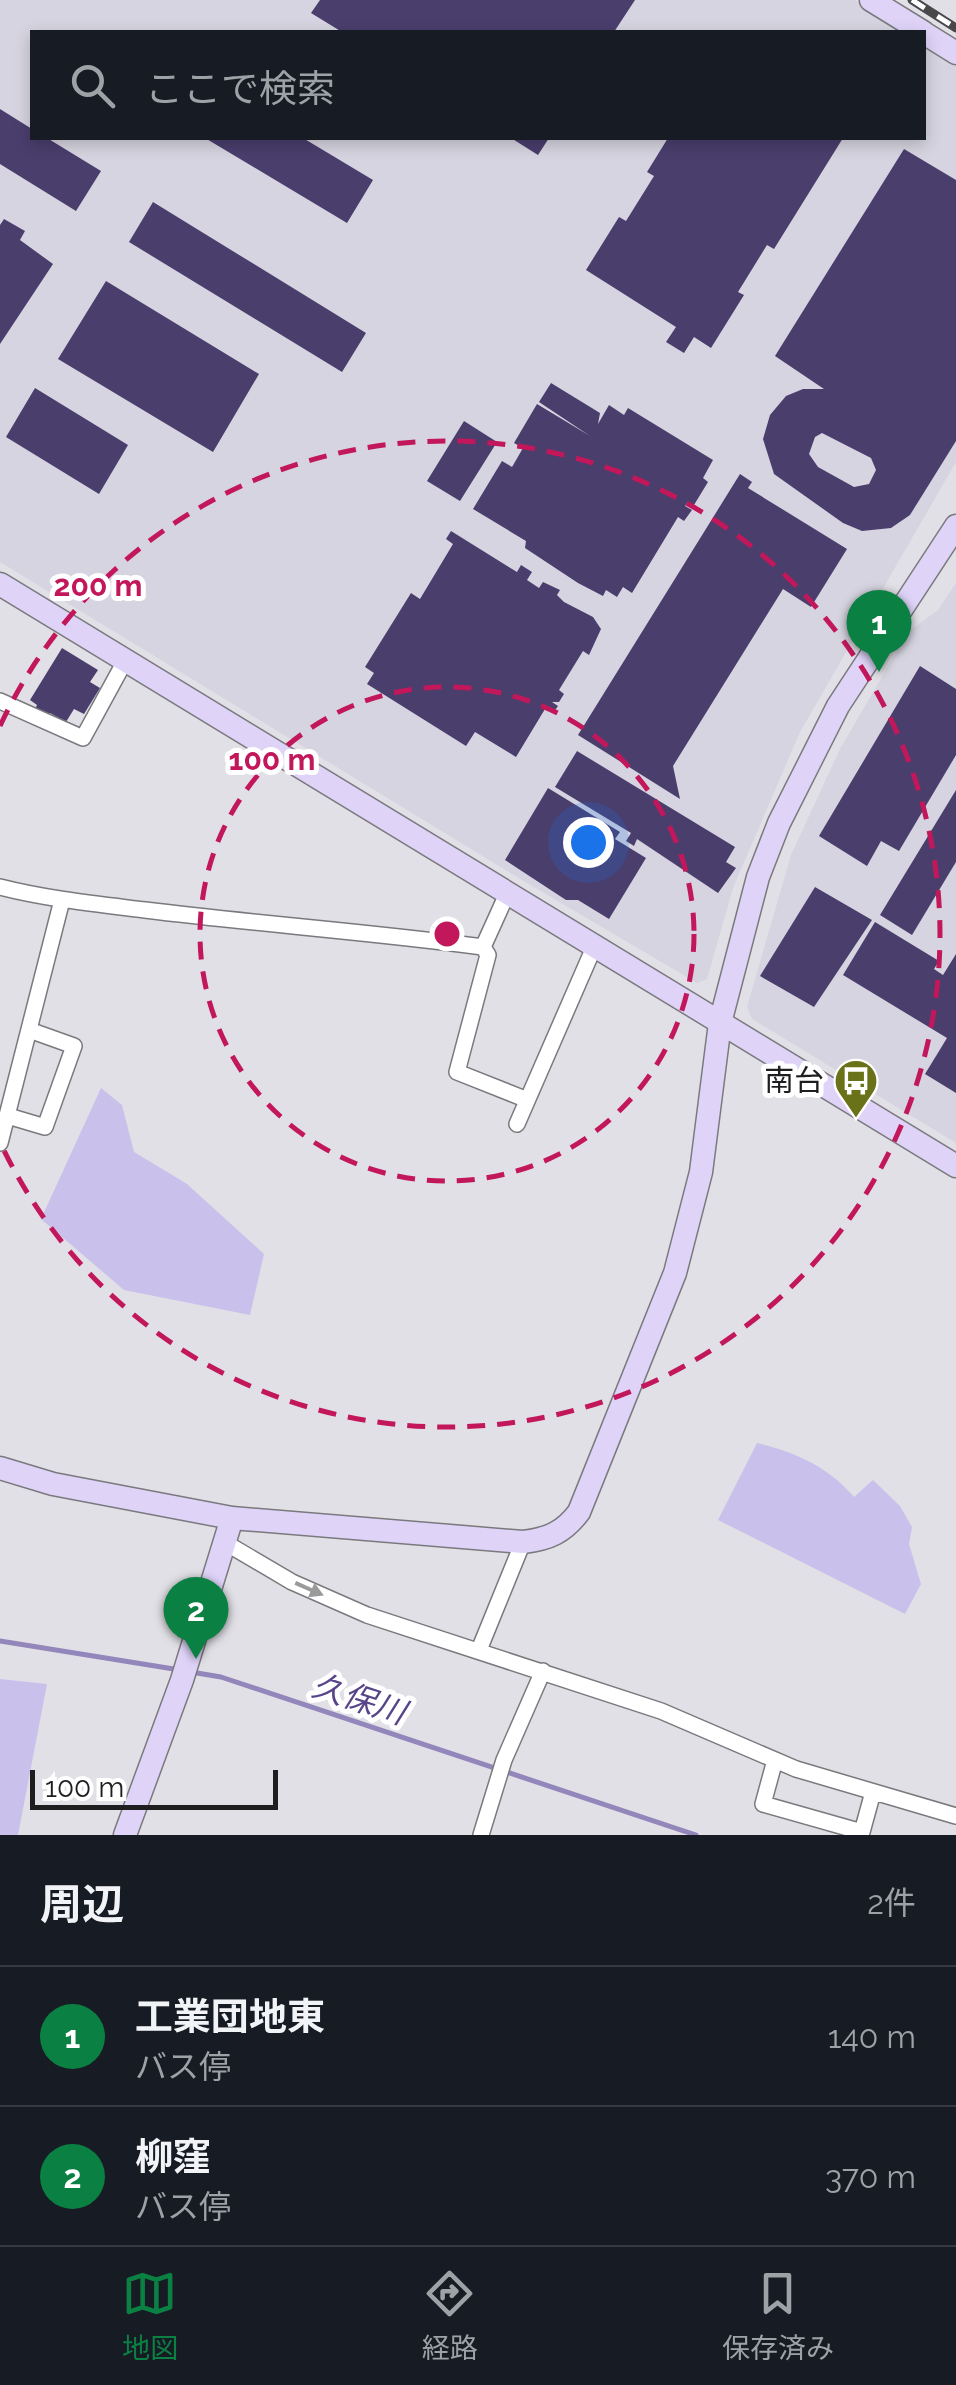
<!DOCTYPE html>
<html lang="ja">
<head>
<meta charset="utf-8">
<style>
	:root { --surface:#171b24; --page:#242831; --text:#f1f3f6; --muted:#9ea1a6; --line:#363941; --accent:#0b8043 }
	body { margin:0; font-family:Raleway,"Noto Sans JP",sans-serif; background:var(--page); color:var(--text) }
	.scale { position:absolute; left:30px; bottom:25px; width:248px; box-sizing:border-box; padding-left:10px; border:5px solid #1e1e20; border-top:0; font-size:28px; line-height:35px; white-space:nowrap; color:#1e1e20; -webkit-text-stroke:8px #fff; paint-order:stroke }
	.you { position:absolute; left:588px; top:842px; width:35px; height:35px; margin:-25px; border:8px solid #fff; border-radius:50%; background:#1a73e8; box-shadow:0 0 0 15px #1a73e833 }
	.badge { display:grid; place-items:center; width:65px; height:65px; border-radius:50%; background:var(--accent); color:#fff; font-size:32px; font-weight:700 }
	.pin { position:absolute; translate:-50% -82px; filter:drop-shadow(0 2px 5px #0008) }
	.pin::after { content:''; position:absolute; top:52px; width:35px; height:30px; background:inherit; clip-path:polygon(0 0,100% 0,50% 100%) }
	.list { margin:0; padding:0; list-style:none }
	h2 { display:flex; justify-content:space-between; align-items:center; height:130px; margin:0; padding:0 40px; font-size:42px }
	h2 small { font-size:32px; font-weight:400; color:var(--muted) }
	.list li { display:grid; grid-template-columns:65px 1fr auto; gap:30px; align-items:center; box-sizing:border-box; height:140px; padding:0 40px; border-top:2px solid var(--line) }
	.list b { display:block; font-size:38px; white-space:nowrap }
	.list p { margin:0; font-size:32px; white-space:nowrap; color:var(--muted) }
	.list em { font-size:32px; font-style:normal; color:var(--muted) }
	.icon { flex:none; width:55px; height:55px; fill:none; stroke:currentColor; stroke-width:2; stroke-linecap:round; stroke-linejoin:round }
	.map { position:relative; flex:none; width:956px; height:1835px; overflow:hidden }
	.search { position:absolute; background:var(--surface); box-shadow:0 5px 15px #0003; left:30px; right:30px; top:30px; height:110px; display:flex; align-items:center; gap:25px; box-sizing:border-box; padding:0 35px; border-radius:0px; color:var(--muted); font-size:38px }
	.sheet { height:410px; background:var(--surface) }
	nav { display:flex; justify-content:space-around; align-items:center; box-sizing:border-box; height:140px; border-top:2px solid var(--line); background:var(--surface); font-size:28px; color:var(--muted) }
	nav a { display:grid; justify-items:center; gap:5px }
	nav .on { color:var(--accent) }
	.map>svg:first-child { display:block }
</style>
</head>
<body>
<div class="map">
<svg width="956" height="1835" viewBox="0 0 956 1835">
	<rect width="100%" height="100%" fill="#e1e0e6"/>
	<!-- built -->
	<path fill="#d6d4e0" d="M 0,0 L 855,0 L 907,32 L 32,32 L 32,138 L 924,138 L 924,43 L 956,63 L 956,462 L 800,732 L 733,888 L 707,979 L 697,983 L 522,880 L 0,562 Z
		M 956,583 L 956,1143 L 752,1019 L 747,1007 L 791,855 L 840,749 L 908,632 L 938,610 Z"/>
	<!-- green -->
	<path fill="#c9c0eb" d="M 101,1088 L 122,1105 L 134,1152 L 187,1184 L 264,1254 L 250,1315 L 124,1290 L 41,1219 Z
		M 757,1443 C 795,1452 829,1467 854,1497 L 873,1480 L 900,1506 L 912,1527 L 909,1544 L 921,1584 L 905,1614 L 718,1520 Z
		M 0,1679 L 47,1684 L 18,1835 L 0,1835 Z"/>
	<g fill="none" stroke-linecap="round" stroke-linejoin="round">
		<!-- stream -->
		<path stroke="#9386bb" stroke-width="5" d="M 0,1641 L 180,1670
			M 191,1672 L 221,1677 L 696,1835"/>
	</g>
	<!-- building -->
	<path fill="#4a3e6d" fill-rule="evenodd" d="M 320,0 L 635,0 L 614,32 L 342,32 L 311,13 Z
		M 0,109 L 32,129 L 32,138 L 47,138 L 101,171 L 76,211 L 0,164 Z
		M 205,138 L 303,138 L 373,180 L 347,223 Z
		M 511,138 L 549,138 L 538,155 Z
		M 668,138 L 843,138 L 774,249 L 767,245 L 738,292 L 744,295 L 711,348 L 694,337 L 684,353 L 666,342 L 676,327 L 586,270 L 619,217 L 626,221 L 654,176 L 647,172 Z
		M 904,149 L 956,180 L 956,441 L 910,515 L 891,528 L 862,531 L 843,523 L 774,474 L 763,439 L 770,415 L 786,396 L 803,389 L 824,389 L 775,356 ZM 822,433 L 871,458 L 876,470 L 869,484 L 854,487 L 818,467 L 809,454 L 815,437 Z
		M 153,202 L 366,333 L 342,372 L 129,242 Z
		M 4,219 L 25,231 L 20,240 L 53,264 L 0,344 L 0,225 Z
		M 106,281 L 259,374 L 213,452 L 58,359 Z
		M 551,383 L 600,413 L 598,424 L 609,405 L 624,415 L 628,408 L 713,460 L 703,478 L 708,482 L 694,505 L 688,502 L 685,506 L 692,510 L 684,521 L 678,517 L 632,593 L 623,587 L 617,597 L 606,590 L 603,596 L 578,583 L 525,548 L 526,541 L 473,509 L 502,461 L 512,467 L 523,448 L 514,443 L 537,404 L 590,436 L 539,402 Z
		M 35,388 L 128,445 L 99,494 L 6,437 Z
		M 464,421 L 497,442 L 460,501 L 427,481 Z
		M 740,474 L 752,482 L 748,488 L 847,549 L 811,607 L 783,589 L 673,766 L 680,799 L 578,735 Z
		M 451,531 L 517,572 L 521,565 L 532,572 L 527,580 L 539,588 L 543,582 L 560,590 L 557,595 L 564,602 L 593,617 L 601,629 L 589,655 L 583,651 L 559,690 L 564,694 L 559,702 L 552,702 L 558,706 L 553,713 L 545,709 L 516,757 L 475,732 L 466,746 L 367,684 L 374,673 L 365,667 L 411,593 L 420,599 L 453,544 L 446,539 Z
		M 62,648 L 98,670 L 90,682 L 100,688 L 84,714 L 74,709 L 66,722 L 50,713 L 47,719 L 34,711 L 37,705 L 30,700 Z
		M 920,666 L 956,689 L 956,755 L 899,851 L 881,841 L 867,866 L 819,836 Z
		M 577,751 L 735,847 L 726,862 L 736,868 L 718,893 L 637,839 L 634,846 L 626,841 L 631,833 L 555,787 Z
		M 548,788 L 620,832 L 615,839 L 646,858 L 609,919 L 578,900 L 566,900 L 505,860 Z
		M 956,790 L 956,862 L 912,935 L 880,915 Z
		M 815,887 L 872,920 L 814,1007 L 760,976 Z
		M 875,922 L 939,961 L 934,969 L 943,975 L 956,954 L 956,1093 L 925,1074 L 947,1038 L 843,975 Z"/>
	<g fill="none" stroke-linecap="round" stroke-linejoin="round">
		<defs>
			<path id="street" d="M 0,701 L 83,738 L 125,661
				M 0,887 C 47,899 96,904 145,910 C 258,924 371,932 483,947 L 507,894
				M 483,947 L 488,955 L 457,1072 L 525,1099
				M 8,1116 L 45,1127 L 74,1046 L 32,1031
				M 517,1124 L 595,945
				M 0,1143 L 62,900
				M 224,1542 L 292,1582 L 367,1615 L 661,1711 L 796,1769 L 956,1816
				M 479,1650 L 523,1542
				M 775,1760 L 763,1804 L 862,1832 L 873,1792
				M 481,1835 L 504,1760 L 543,1671"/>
			<path id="secondary" d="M 871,0 L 923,32
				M 924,33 L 956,53
				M 0,584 L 956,1166
				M 0,1468 L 53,1484 L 232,1518 L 523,1542 C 549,1539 564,1532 579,1512 L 675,1273 L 701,1172 L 720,1023 L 758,877 L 779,823 L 838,706 L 956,526
				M 125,1835 L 182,1680 L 232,1518"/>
		</defs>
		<!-- street casing -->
		<use href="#street" stroke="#7a797e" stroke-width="18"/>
		<!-- secondary casing -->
		<use href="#secondary" stroke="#7a797e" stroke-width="25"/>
		<!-- street -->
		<use href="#street" stroke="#fff" stroke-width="15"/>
		<!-- secondary -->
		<use href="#secondary" stroke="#dfd4f8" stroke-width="22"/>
		<defs>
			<path id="rail" d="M 912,0 L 956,28"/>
		</defs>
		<!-- rail casing -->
		<use href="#rail" stroke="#48484b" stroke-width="9"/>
		<!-- rail -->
		<use href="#rail" stroke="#fff" stroke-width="5" stroke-dasharray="15" stroke-linecap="butt"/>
	</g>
	<!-- one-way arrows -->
	<defs><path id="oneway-solid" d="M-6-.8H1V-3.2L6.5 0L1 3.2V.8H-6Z" transform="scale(2.5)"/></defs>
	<use fill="#9a9a9b" href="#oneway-solid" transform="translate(309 1589) rotate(24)"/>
	<!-- distance rings -->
	<g fill="none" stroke="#c2185b" stroke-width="5" stroke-dasharray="18 12">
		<circle cx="447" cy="934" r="247"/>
		<path d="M0 726A493 493 0 1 1 0 1142"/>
	</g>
	<!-- icons -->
	<defs>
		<symbol id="bus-pin" viewBox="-11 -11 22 30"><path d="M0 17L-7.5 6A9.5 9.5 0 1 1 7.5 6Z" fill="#697119" stroke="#fff"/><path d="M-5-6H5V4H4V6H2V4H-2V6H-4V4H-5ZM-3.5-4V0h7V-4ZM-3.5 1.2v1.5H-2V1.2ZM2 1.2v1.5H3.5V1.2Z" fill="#fff"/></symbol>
	</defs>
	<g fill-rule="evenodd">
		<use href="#bus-pin" x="831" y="1056" width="50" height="68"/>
	</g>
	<g text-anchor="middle" stroke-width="10" stroke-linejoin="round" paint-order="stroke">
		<!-- poi labels -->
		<g font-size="30" fill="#1e1e20" stroke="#fff" text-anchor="end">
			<text x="824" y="1091">南台</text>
		</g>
		<!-- water labels -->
		<g font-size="32" font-style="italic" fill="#584488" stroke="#fff">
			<text transform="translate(359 1699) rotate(18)" y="11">久保川</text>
		</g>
	</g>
	<circle cx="447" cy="934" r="15" fill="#c2185b" stroke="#fff" stroke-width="5"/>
	<g font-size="30" text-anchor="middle" font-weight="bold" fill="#c2185b" stroke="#fff" stroke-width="10" stroke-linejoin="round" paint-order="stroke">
		<text x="98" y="596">200 m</text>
		<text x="272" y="770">100 m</text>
	</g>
</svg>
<div class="scale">100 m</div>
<div class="you"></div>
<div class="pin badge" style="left:879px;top:672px">1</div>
<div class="pin badge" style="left:196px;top:1659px">2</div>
<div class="search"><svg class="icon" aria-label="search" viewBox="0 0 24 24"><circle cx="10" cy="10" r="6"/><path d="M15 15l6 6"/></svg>ここで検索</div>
</div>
<section class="sheet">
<h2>周辺<small>2件</small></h2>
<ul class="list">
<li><span class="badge">1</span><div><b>工業団地東</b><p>バス停</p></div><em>140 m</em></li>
<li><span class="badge">2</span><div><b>柳窪</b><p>バス停</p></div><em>370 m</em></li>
</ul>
</section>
<nav>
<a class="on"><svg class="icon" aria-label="map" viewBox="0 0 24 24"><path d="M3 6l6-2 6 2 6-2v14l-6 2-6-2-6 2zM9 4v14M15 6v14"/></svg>地図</a>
<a><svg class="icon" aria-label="directions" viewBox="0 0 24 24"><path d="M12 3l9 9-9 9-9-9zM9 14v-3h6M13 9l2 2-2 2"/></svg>経路</a>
<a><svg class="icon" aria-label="saved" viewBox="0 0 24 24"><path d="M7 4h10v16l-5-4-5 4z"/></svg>保存済み</a>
</nav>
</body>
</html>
